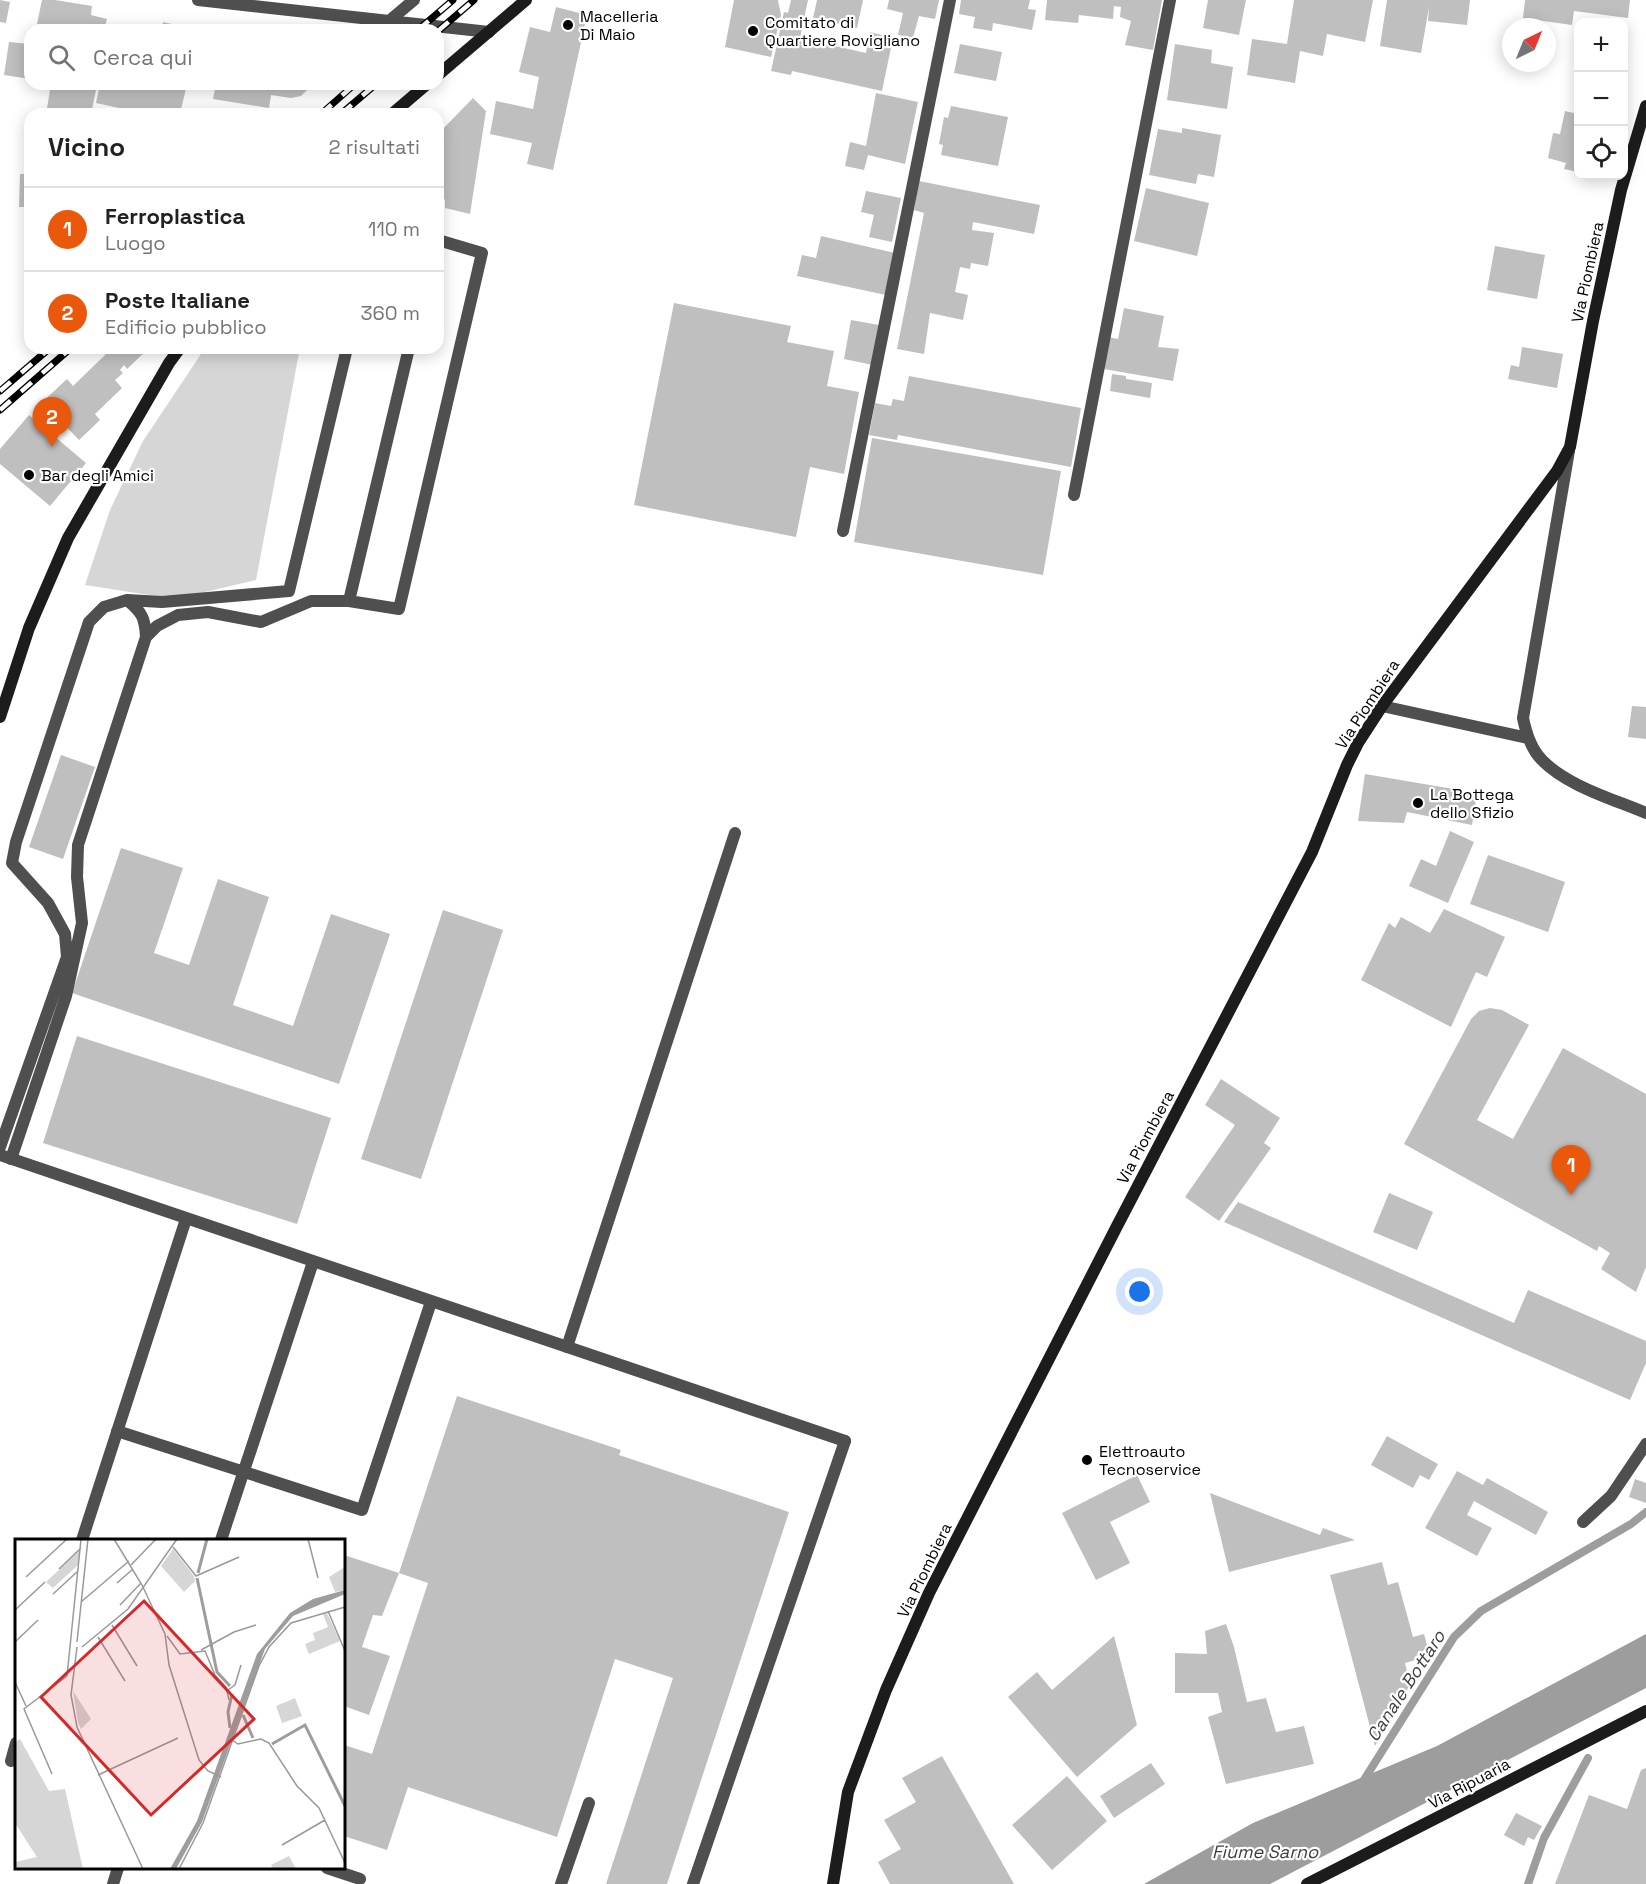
<!DOCTYPE html>
<html lang="it">
<head>
<meta charset="utf-8">
<style>
	:root { --surface:#fff; --page:#f2f2f2; --text:#202124; --muted:#757577; --line:#e0e0e0; --accent:#ea580c }
	body { margin:0; font-family:"Space Grotesk",sans-serif; background:var(--page); color:var(--text) }
	.controls { position:absolute; right:18px; top:18px; display:grid; overflow:hidden; border-radius:12px; box-shadow:0 3px 15px #0003 }
	.controls button { width:54px; height:54px; display:grid; place-items:center; padding:0; border:0; border-bottom:2px solid var(--line); background:var(--surface); color:var(--text); font:30px sans-serif }
	.compass { position:absolute; left:1502px; top:18px; width:54px; height:54px; border-radius:50%; background:var(--surface); box-shadow:0 3px 15px #0003; rotate:43deg }
	.you { position:absolute; left:1140px; top:1292px; width:21px; height:21px; margin:-15px; border:4px solid #fff; border-radius:50%; background:#1a73e8; box-shadow:0 0 0 9px #1a73e833 }
	.badge { display:grid; place-items:center; width:39px; height:39px; border-radius:50%; background:var(--accent); color:#fff; font-size:20px; font-weight:700 }
	.pin { position:absolute; translate:-50% -50px; filter:drop-shadow(0 2px 3px #0008) }
	.pin::after { content:''; position:absolute; top:32px; width:21px; height:18px; background:inherit; clip-path:polygon(0 0,100% 0,50% 100%) }
	.list { margin:0; padding:0; list-style:none }
	h2 { display:flex; justify-content:space-between; align-items:center; height:78px; margin:0; padding:0 24px; font-size:26px }
	h2 small { font-size:20px; font-weight:400; color:var(--muted) }
	.list li { display:grid; grid-template-columns:39px 1fr auto; gap:18px; align-items:center; box-sizing:border-box; height:84px; padding:0 24px; border-top:2px solid var(--line) }
	.list b { display:block; font-size:22px; white-space:nowrap }
	.list p { margin:0; font-size:20px; white-space:nowrap; color:var(--muted) }
	.list em { font-size:20px; font-style:normal; color:var(--muted) }
	.icon { flex:none; width:33px; height:33px; fill:none; stroke:currentColor; stroke-width:2; stroke-linecap:round; stroke-linejoin:round }
	.map { position:relative; flex:none; width:1646px; height:1884px; overflow:hidden }
	.search { position:absolute; background:var(--surface); box-shadow:0 3px 15px #0003; left:24px; top:24px; width:420px; height:66px; display:flex; align-items:center; gap:15px; box-sizing:border-box; padding:0 21px; border-radius:18px; color:var(--muted); font-size:22px }
	.panel { position:absolute; background:var(--surface); box-shadow:0 3px 15px #0003; left:24px; top:108px; width:420px; height:246px; border-radius:18px }
	.map>svg:first-child { display:block }
</style>
</head>
<body>
<div class="map">
<svg width="1646" height="1884" viewBox="0 0 1646 1884">
	<rect width="100%" height="100%" fill="#fff"/>
	<!-- green -->
	<path fill="#d6d6d6" d="M 205,348 L 300,348 L 256,580 L 175,599 L 85,585 L 110,510 L 143,441 Z"/>
	<!-- water -->
	<path fill="#9d9d9d" d="M 1646,1634 L 1646,1688 L 1270,1884 L 1144,1884 L 1253,1823 L 1437,1746 Z"/>
	<g fill="none" stroke-linecap="round" stroke-linejoin="round">
		<!-- stream -->
		<path stroke="#9d9d9d" stroke-width="8" d="M 1362,1783 L 1454,1637 L 1481,1611 L 1631,1524 L 1646,1512
			M 1528,1884 L 1544,1838 L 1588,1758"/>
	</g>
	<!-- building -->
	<path fill="#bfbfbf" d="M 0,0 L 10,2 L 6,23 L 0,22 Z
		M 42,0 L 55,0 L 92,6 L 91,15 L 107,19 L 104,30 L 67,30 L 37,24 Z
		M 734,0 L 778,0 L 781,15 L 771,57 L 725,47 Z
		M 791,0 L 808,0 L 800,38 L 866,53 L 870,32 L 893,38 L 882,91 L 792,71 L 791,75 L 771,71 L 784,12 L 788,13 Z
		M 817,0 L 863,0 L 857,28 L 813,18 Z
		M 889,0 L 939,0 L 935,19 L 919,16 L 913,38 L 898,35 L 903,13 L 887,9 Z
		M 961,0 L 1030,0 L 1028,9 L 1036,10 L 1032,30 L 993,23 L 992,31 L 973,28 L 975,17 L 959,14 Z
		M 1047,0 L 1162,0 L 1153,50 L 1125,45 L 1131,21 L 1120,17 L 1121,7 L 1114,6 L 1113,19 L 1079,15 L 1078,23 L 1045,20 Z
		M 1208,0 L 1246,0 L 1239,35 L 1203,28 Z
		M 1294,0 L 1373,0 L 1365,42 L 1327,34 L 1323,56 L 1300,51 L 1295,83 L 1247,75 L 1252,39 L 1287,44 Z
		M 1387,0 L 1470,0 L 1467,25 L 1428,21 L 1429,7 L 1421,53 L 1380,46 Z
		M 1525,0 L 1630,0 L 1628,18 L 1574,11 L 1572,25 L 1523,18 Z
		M 556,7 L 587,15 L 553,170 L 527,164 L 532,143 L 490,134 L 496,101 L 533,109 L 539,77 L 519,72 L 530,27 L 550,32 Z
		M 163,22 L 194,29 L 194,30 L 156,30 L 157,27 L 162,28 Z
		M 9,42 L 30,44 L 30,79 L 4,75 Z
		M 960,44 L 1002,52 L 996,81 L 954,73 Z
		M 1175,44 L 1212,50 L 1211,63 L 1233,67 L 1227,109 L 1167,100 Z
		M 51,84 L 77,84 L 76,86 L 96,90 L 91,114 L 46,114 Z
		M 100,84 L 187,84 L 180,114 L 147,114 L 96,103 Z
		M 216,84 L 308,84 L 307,90 L 301,96 L 291,98 L 271,95 L 269,108 L 213,99 Z
		M 876,93 L 918,102 L 905,164 L 868,155 L 864,170 L 845,166 L 850,142 L 866,146 Z
		M 473,98 L 486,111 L 470,214 L 445,208 L 445,200 L 438,192 L 438,134 Z
		M 951,106 L 1008,117 L 998,166 L 941,155 L 943,145 L 939,144 L 944,117 L 948,118 Z
		M 1565,111 L 1578,114 L 1578,172 L 1564,169 L 1566,163 L 1548,158 L 1553,133 L 1560,134 Z
		M 1182,128 L 1221,135 L 1214,177 L 1198,174 L 1196,184 L 1149,175 L 1158,129 L 1182,133 Z
		M 20,174 L 30,174 L 30,207 L 19,207 Z
		M 919,181 L 1040,205 L 1034,234 L 973,222 L 972,230 L 994,233 L 988,266 L 971,263 L 970,269 L 960,267 L 955,292 L 968,295 L 963,320 L 930,313 L 924,354 L 897,349 L 924,213 L 914,210 Z
		M 1146,188 L 1209,203 L 1197,256 L 1134,241 Z
		M 866,191 L 901,198 L 892,242 L 869,237 L 874,215 L 861,212 Z
		M 821,236 L 895,253 L 886,295 L 797,276 L 802,255 L 816,258 Z
		M 1495,246 L 1545,255 L 1537,299 L 1487,290 Z
		M 674,303 L 791,326 L 787,342 L 834,351 L 827,386 L 859,392 L 844,474 L 810,467 L 796,537 L 634,505 Z
		M 1124,308 L 1164,316 L 1158,347 L 1179,349 L 1173,381 L 1104,369 L 1109,337 L 1118,339 Z
		M 851,320 L 879,325 L 873,365 L 844,359 Z
		M 1522,347 L 1563,354 L 1557,388 L 1508,379 L 1511,365 L 1519,367 Z
		M 109,348 L 149,348 L 127,369 L 124,365 L 120,370 L 123,373 L 115,380 L 122,388 L 95,414 L 100,420 L 79,440 L 57,417 L 51,422 L 37,407 L 67,379 L 73,386 L 106,354 L 104,353 Z
		M 1112,374 L 1126,376 L 1126,379 L 1152,383 L 1150,398 L 1110,391 Z
		M 909,376 L 1081,408 L 1071,467 L 898,435 L 897,440 L 869,435 L 875,403 L 891,406 L 893,399 L 904,401 Z
		M 29,415 L 86,463 L 50,506 L 0,464 L 0,449 Z
		M 872,438 L 1061,471 L 1043,575 L 854,542 Z
		M 1632,706 L 1646,707 L 1646,739 L 1628,737 Z
		M 61,755 L 95,767 L 63,859 L 29,847 Z
		M 1365,774 L 1477,793 L 1472,825 L 1407,812 L 1404,823 L 1358,821 Z
		M 1450,831 L 1474,842 L 1448,903 L 1409,886 L 1421,859 L 1436,866 Z
		M 121,848 L 183,868 L 154,953 L 189,965 L 218,879 L 269,897 L 233,1005 L 293,1026 L 331,914 L 390,934 L 339,1084 L 72,993 Z
		M 1488,855 L 1565,882 L 1548,932 L 1470,904 Z
		M 1444,909 L 1505,937 L 1487,977 L 1476,972 L 1451,1027 L 1361,980 L 1389,923 L 1395,928 L 1401,917 L 1430,933 Z
		M 443,910 L 503,930 L 421,1179 L 361,1159 Z
		M 1490,1008 L 1502,1010 L 1529,1025 L 1477,1120 L 1513,1139 L 1563,1048 L 1646,1094 L 1646,1267 L 1636,1292 L 1601,1269 L 1610,1253 L 1599,1246 L 1597,1251 L 1404,1144 L 1471,1019 L 1479,1011 Z
		M 77,1036 L 331,1118 L 297,1224 L 43,1143 Z
		M 1221,1079 L 1280,1118 L 1264,1143 L 1271,1148 L 1219,1221 L 1185,1197 L 1235,1125 L 1205,1105 Z
		M 1389,1193 L 1433,1212 L 1417,1250 L 1373,1232 Z
		M 1238,1202 L 1514,1323 L 1528,1290 L 1646,1341 L 1646,1363 L 1630,1400 L 1224,1222 Z
		M 457,1396 L 621,1450 L 619,1455 L 789,1512 L 667,1884 L 606,1884 L 673,1678 L 615,1659 L 557,1837 L 408,1787 L 387,1850 L 344,1836 L 344,1745 L 372,1754 L 428,1583 L 399,1573 Z
		M 1387,1436 L 1438,1464 L 1429,1480 L 1420,1475 L 1413,1488 L 1371,1465 Z
		M 1457,1471 L 1483,1485 L 1487,1478 L 1548,1512 L 1536,1535 L 1474,1501 L 1467,1515 L 1492,1528 L 1477,1556 L 1425,1528 Z
		M 1137,1475 L 1150,1502 L 1110,1522 L 1130,1563 L 1096,1580 L 1062,1513 Z
		M 1635,1479 L 1646,1483 L 1646,1503 L 1629,1497 Z
		M 1210,1493 L 1320,1535 L 1323,1528 L 1355,1540 L 1229,1572 Z
		M 344,1555 L 399,1573 L 382,1616 L 373,1615 L 362,1647 L 390,1656 L 369,1715 L 344,1706 Z
		M 1382,1562 L 1388,1585 L 1398,1582 L 1413,1637 L 1424,1634 L 1430,1656 L 1405,1663 L 1410,1685 L 1375,1746 L 1330,1575 Z
		M 1226,1624 L 1234,1647 L 1247,1702 L 1266,1698 L 1276,1732 L 1304,1726 L 1314,1764 L 1226,1784 L 1208,1717 L 1222,1712 L 1218,1693 L 1175,1693 L 1175,1653 L 1207,1654 L 1205,1631 Z
		M 1114,1636 L 1137,1725 L 1077,1777 L 1008,1697 L 1037,1672 L 1052,1690 Z
		M 942,1756 L 1014,1884 L 890,1884 L 878,1862 L 901,1849 L 884,1820 L 916,1802 L 902,1778 Z
		M 1151,1763 L 1165,1784 L 1114,1818 L 1100,1796 Z
		M 1646,1768 L 1646,1884 L 1555,1884 L 1589,1795 L 1627,1809 L 1641,1770 Z
		M 1067,1776 L 1107,1821 L 1052,1870 L 1012,1825 Z
		M 1516,1813 L 1542,1826 L 1534,1840 L 1528,1837 L 1524,1846 L 1504,1835 Z"/>
	<g fill="none" stroke-linecap="round" stroke-linejoin="round">
		<!-- lane -->
		<path stroke="#4f4f4f" stroke-width="12" d="M 127,600 C 142,612 145,618 146,637
			M 349,601 L 409,348
			M 0,1147 L 67,957 L 65,934 L 48,903 L 12,863 L 16,842 L 89,622 L 104,607 L 127,600 L 162,602 L 289,591 L 347,348
			M 11,1159 L 66,996 L 82,923 L 77,877 L 78,845 L 146,637 L 157,626 L 178,615 L 208,612 L 261,622 L 311,601 L 349,601 L 399,609 L 482,253 L 438,240
			M 567,1347 L 735,833
			M 117,1431 L 362,1510 L 431,1302
			M 82,1540 L 186,1219
			M 221,1540 L 313,1262
			M 11,1761 L 16,1743
			M 327,1868 L 360,1879
			M 113,1884 L 118,1868
			M 561,1884 L 589,1803
			M 693,1884 L 845,1441"/>
		<!-- street -->
		<path stroke="#4f4f4f" stroke-width="12" d="M 198,0 L 489,32
			M 389,21 L 414,0
			M 1569,451 L 1523,718 C 1526,733 1531,749 1542,760 C 1567,786 1613,799 1646,813
			M 1074,495 L 1170,0
			M 843,531 L 950,0
			M 1382,706 L 1528,738
			M 0,1155 L 845,1441
			M 1583,1522 L 1611,1496 L 1646,1444"/>
		<!-- secondary -->
		<path stroke="#1c1c1c" stroke-width="12" d="M 438,75 L 526,0
			M 392,114 L 427,84
			M 0,717 L 29,628 L 68,538 L 169,363 L 180,348
			M 833,1884 L 848,1792 L 886,1690 L 929,1593 L 1116,1228 L 1312,852 L 1347,765 L 1358,743 L 1382,706 L 1557,471 L 1570,447 L 1593,321 L 1621,190 L 1646,106
			M 1307,1884 L 1646,1711"/>
		<defs>
			<path id="rail" d="M 418,30 L 453,0
				M 438,31 L 474,0
				M 321,114 L 355,84
				M 341,114 L 376,84
				M 0,391 L 50,348
				M 0,410 L 71,348"/>
		</defs>
		<!-- rail casing -->
		<use href="#rail" stroke="#000" stroke-width="7"/>
		<!-- rail -->
		<use href="#rail" stroke="#fff" stroke-width="4.5" stroke-dasharray="14" stroke-linecap="butt"/>
	</g>
	<!-- markers -->
	<g fill="#000" stroke="#fff" stroke-width="2">
		<circle cx="568" cy="25" r="6"/>
		<circle cx="753" cy="31" r="6"/>
		<circle cx="29" cy="475" r="6"/>
		<circle cx="1418" cy="803" r="6"/>
		<circle cx="1087" cy="1460" r="6"/>
	</g>
	<g text-anchor="middle" stroke-width="4.5" stroke-linejoin="round" paint-order="stroke">
		<!-- poi labels -->
		<g font-size="16" fill="#000" stroke="#fff" text-anchor="start">
			<text x="580" y="22">Macelleria<tspan x="580" dy="18">Di Maio</tspan></text>
			<text x="765" y="28">Comitato di<tspan x="765" dy="18">Quartiere Rovigliano</tspan></text>
			<text x="41" y="481">Bar degli Amici</text>
			<text x="1430" y="800">La Bottega<tspan x="1430" dy="18">dello Sfizio</tspan></text>
			<text x="1099" y="1457">Elettroauto<tspan x="1099" dy="18">Tecnoservice</tspan></text>
		</g>
		<!-- street labels -->
		<g font-size="16" fill="#000" stroke="#fff">
			<text transform="translate(1587 272) rotate(-78)" y="6">Via Piombiera</text>
			<text transform="translate(1367 704) rotate(-57)" y="6">Via Piombiera</text>
			<text transform="translate(1145 1137) rotate(-62)" y="6">Via Piombiera</text>
			<text transform="translate(924 1570) rotate(-64)" y="6">Via Piombiera</text>
			<text transform="translate(1469 1783) rotate(-28)" y="6">Via Ripuaria</text>
		</g>
		<!-- water labels -->
		<g font-size="18" font-style="italic" fill="#3e3e3e" stroke="#fff">
			<text transform="translate(1406 1686) rotate(-57)" y="6">Canale Bottaro</text>
			<text x="1265" y="1858">Fiume Sarno</text>
		</g>
	</g>
	<!-- overview -->
	<g transform="translate(15 1539)">
		<rect width="330" height="330" fill="#fff"/>
		<path d="M 158,10 L 179,37 L 180,42 L 169,53 L 146,27 ZM 65,11 L 63,26 L 38,49 L 31,43 ZM 330,28 L 330,51 L 320,53 L 314,38 ZM 312,74 L 325,102 L 294,115 L 290,105 L 300,101 L 298,94 L 313,88 L 308,75 ZM 58,152 L 76,180 L 66,190 L 63,184 ZM 280,159 L 287,177 L 267,184 L 261,167 ZM 5,200 L 34,252 L 50,250 L 68,330 L 0,330 L 0,323 L 22,318 L 0,284 L 0,203 ZM 274,317 L 281,330 L 258,330 L 256,326 Z" fill="#d6d6d6"/>
		<path d="M 330,51 L 330,55 L 278,77 L 250,110 L 187,283 L 161,330 L 155,330 L 182,282 L 242,115 L 275,74 L 298,60 Z" fill="#9d9d9d"/>
		<path fill="none" stroke="#9d9d9d" stroke-width="3" d="M 183,34 L 192,0M 182,39 L 202,133 L 215,147M 228,176 L 238,199M 215,189 L 213,173 L 217,155M 257,205 L 290,186 L 330,267"/>
		<path fill="none" stroke="#999" stroke-width="1.5" d="M 99,0 L 127,46 L 150,95 L 154,126 L 184,221 L 193,232 L 206,238M 293,0 L 303,39M 158,8 L 181,37 L 224,18M 116,26 L 141,0M 44,30 L 66,9M 11,38 L 52,0M 102,44 L 118,30M 38,55 L 63,32M 66,63 L 114,22M 105,66 L 126,44M 0,71 L 30,43M 313,72 L 330,112M 97,86 L 122,127M 152,97 L 165,115 L 190,112 L 200,136 L 211,148 L 214,161M 83,98 L 110,142M 0,103 L 23,81M 62,103 L 73,0M 62,108 L 56,156 L 62,188 L 128,330M 67,108 L 113,70 L 162,0M 186,111 L 219,93 L 241,86M 52,137 L 66,0M 0,143 L 11,167M 213,151 L 220,146 L 226,126M 217,201 L 223,205 L 246,200 L 254,204 L 282,247 L 304,269 L 330,324M 37,235 L 9,170 L 52,137M 83,236 L 163,199M 267,306 L 310,281M 164,330 L 188,284 L 244,127 L 254,108 L 276,84 L 330,68"/>
		<path fill="#d62828" fill-opacity="0.15" stroke="#d62828" stroke-width="3" d="M 129,62 L 239,180 L 136,276 L 26,158 Z"/>
		<rect width="330" height="330" fill="none" stroke="#000" stroke-width="3"/>
	</g>
</svg>
<div class="controls">
<button>+</button>
<button>−</button>
<button><svg class="icon" aria-label="locate" viewBox="0 0 24 24"><circle cx="12" cy="12" r="6"/><path d="M12 2v4M12 18v4M2 12h4M18 12h4"/></svg></button>
</div>
<svg class="compass" viewBox="-18 -18 36 36"><path d="M0-13l5 13h-10z" fill="#e53935"/><path d="M0 13l5-13h-10z" fill="#757577"/></svg>
<div class="you"></div>
<div class="pin badge" style="left:1571px;top:1195px">1</div>
<div class="pin badge" style="left:52px;top:447px">2</div>
<div class="search"><svg class="icon" aria-label="search" viewBox="0 0 24 24"><circle cx="10" cy="10" r="6"/><path d="M15 15l6 6"/></svg>Cerca qui</div>
<section class="panel">
<h2>Vicino<small>2 risultati</small></h2>
<ul class="list">
<li><span class="badge">1</span><div><b>Ferroplastica</b><p>Luogo</p></div><em>110 m</em></li>
<li><span class="badge">2</span><div><b>Poste Italiane</b><p>Edificio pubblico</p></div><em>360 m</em></li>
</ul>
</section>
</div>
</body>
</html>
